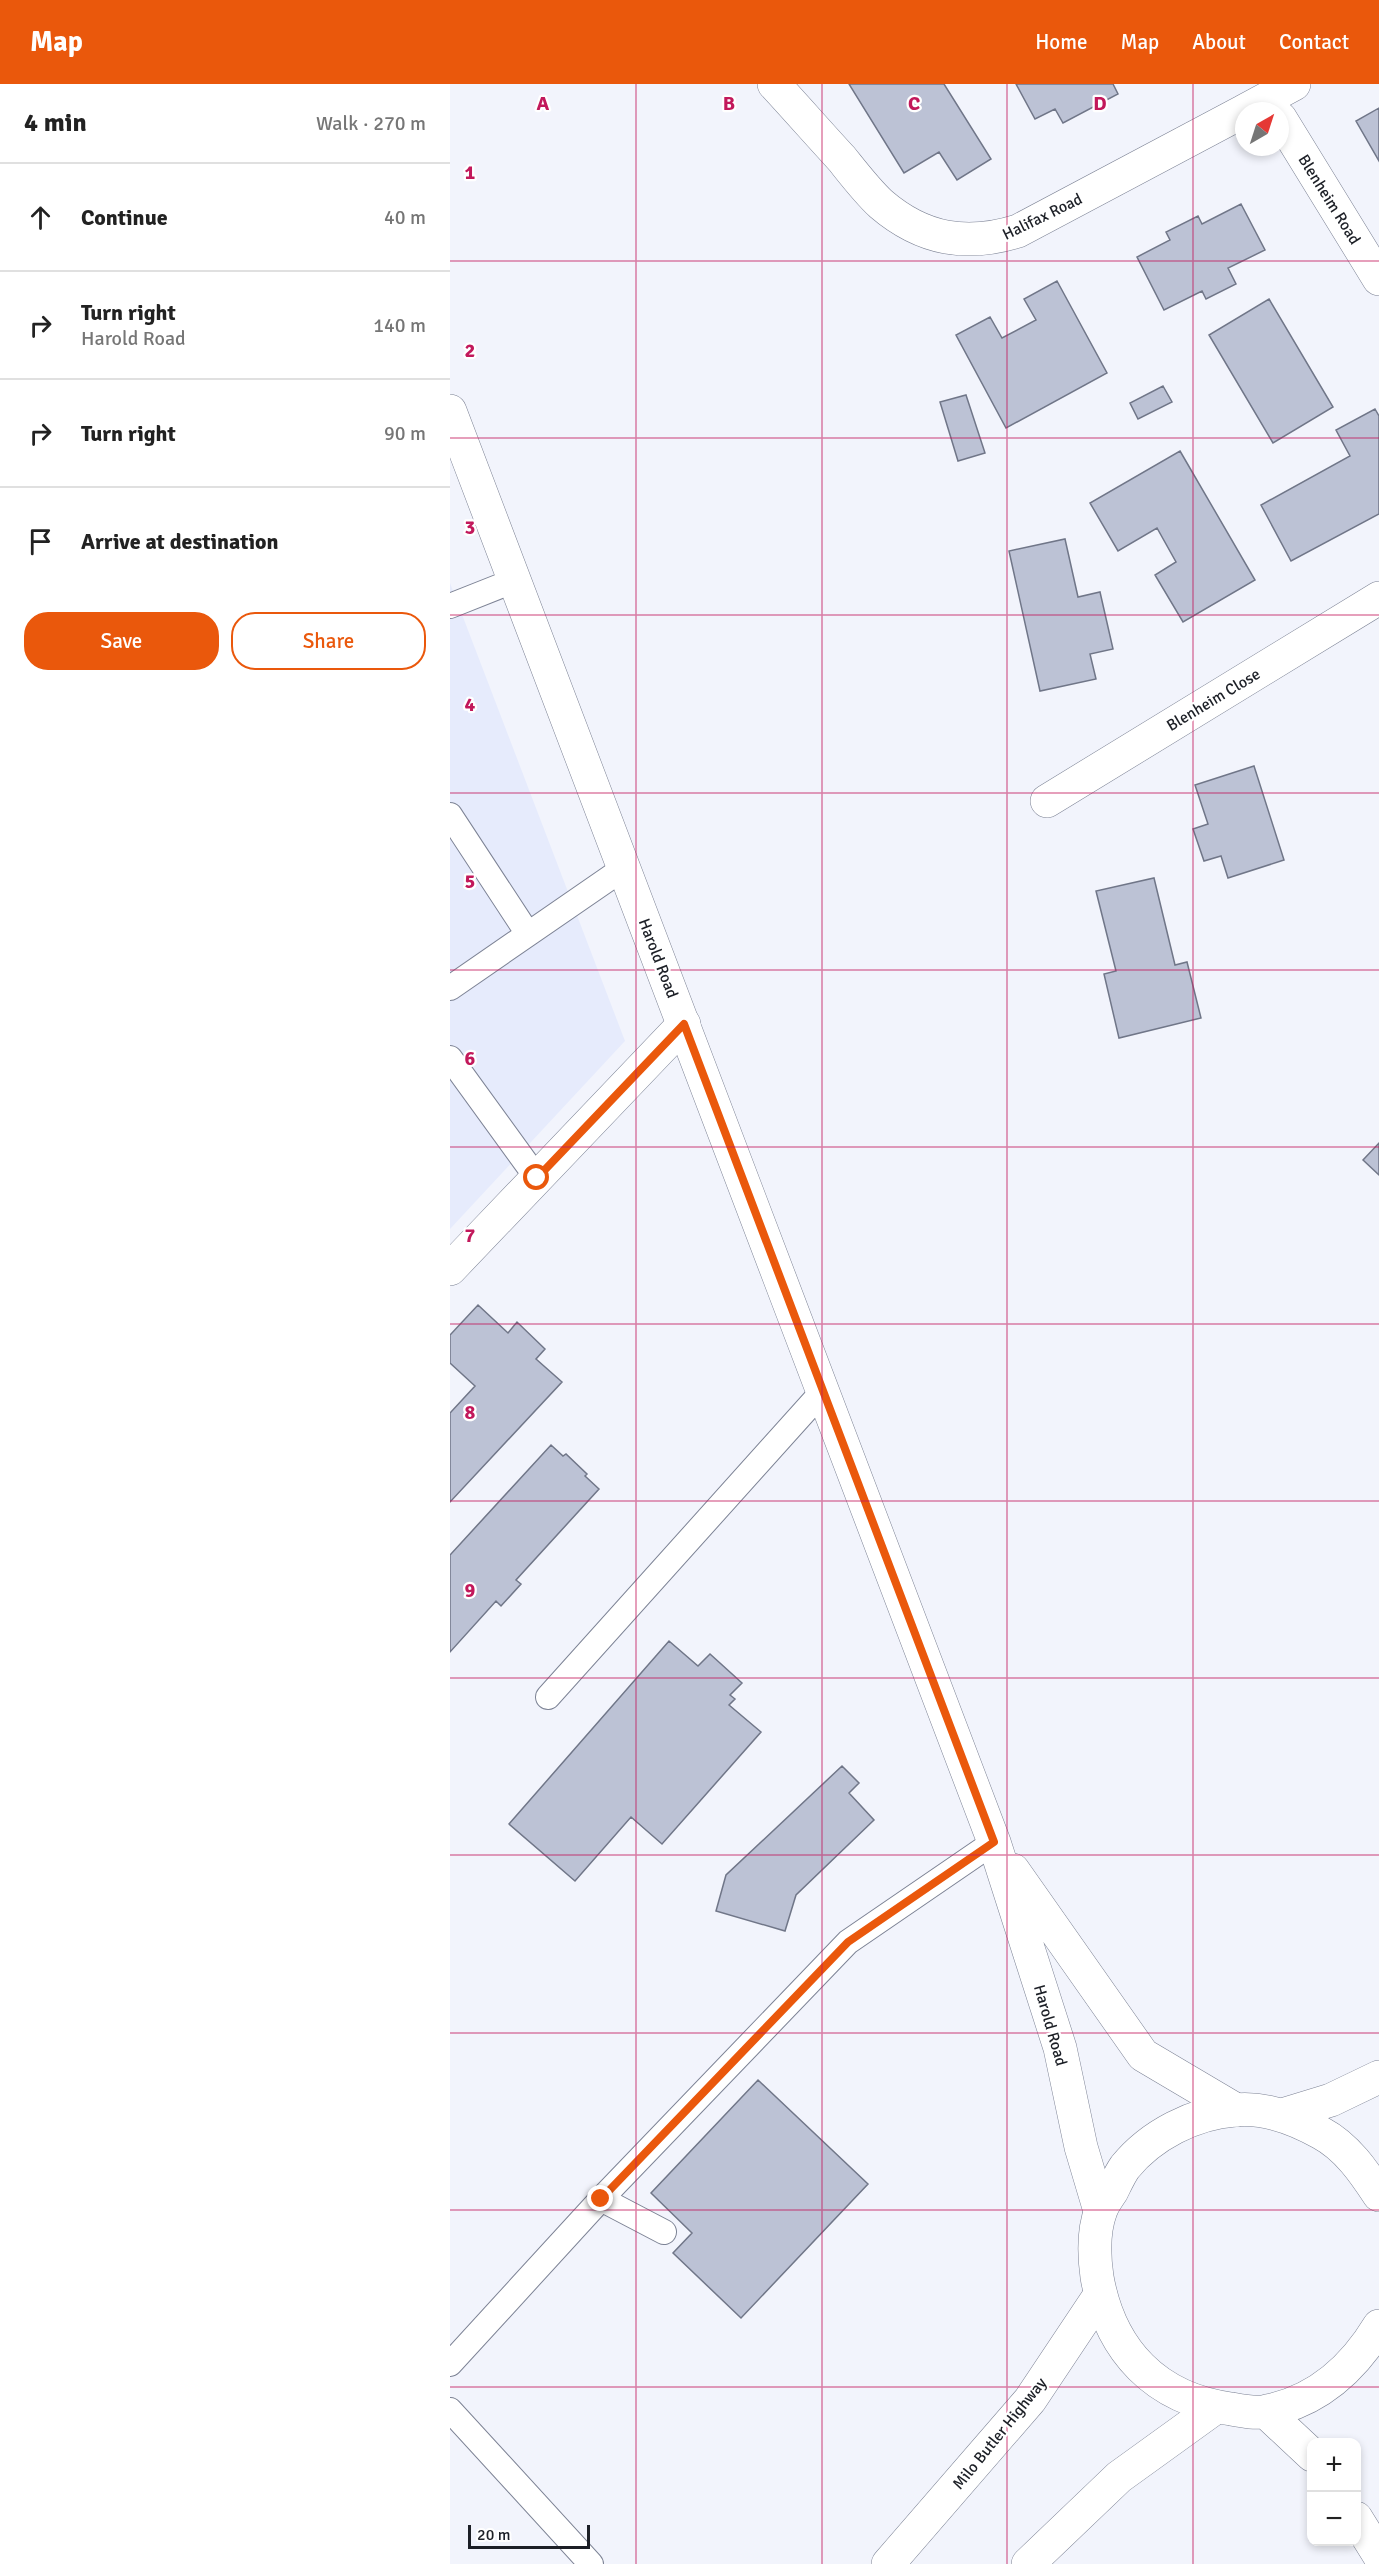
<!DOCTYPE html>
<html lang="en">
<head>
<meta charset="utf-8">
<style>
	:root { --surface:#fff; --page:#f2f2f2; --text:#222; --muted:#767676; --line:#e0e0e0; --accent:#ea580c }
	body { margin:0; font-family:Signika,sans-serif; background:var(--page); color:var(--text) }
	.controls { position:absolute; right:18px; bottom:18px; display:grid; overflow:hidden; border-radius:12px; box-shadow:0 3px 9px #0003 }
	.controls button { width:54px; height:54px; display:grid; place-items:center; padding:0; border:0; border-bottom:2px solid var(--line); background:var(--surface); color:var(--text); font:30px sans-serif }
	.compass { position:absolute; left:785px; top:18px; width:54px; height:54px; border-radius:50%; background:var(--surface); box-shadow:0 3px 9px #0003; rotate:39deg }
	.scale { position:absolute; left:18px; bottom:15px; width:122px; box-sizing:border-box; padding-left:6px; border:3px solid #1c1f26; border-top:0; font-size:16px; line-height:21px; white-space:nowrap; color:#1c1f26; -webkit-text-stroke:4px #fff; paint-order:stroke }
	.stop { position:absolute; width:18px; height:18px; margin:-14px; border:4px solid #ea580c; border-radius:50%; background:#fff }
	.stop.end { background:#ea580c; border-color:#fff; box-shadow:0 2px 6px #0008 }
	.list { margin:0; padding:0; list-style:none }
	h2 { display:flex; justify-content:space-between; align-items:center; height:78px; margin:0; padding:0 24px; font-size:26px }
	h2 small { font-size:20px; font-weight:400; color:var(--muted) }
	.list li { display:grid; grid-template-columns:39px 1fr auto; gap:18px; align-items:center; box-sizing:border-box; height:108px; padding:0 24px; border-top:2px solid var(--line) }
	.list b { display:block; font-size:22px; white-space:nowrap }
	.list p { margin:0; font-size:20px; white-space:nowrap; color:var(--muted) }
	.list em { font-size:20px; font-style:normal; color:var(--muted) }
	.actions { display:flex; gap:12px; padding:18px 24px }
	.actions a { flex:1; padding:14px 0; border:2px solid var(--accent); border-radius:24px; text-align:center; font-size:21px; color:var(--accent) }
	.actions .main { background:var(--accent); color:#fff }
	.icon { flex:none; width:33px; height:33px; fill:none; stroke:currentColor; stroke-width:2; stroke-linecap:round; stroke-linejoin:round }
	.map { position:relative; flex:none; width:929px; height:2480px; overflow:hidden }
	header { display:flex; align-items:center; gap:36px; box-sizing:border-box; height:84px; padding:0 30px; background:var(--accent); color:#fff }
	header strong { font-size:28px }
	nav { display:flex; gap:33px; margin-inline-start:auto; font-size:21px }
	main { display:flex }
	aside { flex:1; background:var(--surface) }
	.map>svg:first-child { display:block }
</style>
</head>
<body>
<header>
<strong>Map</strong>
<nav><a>Home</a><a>Map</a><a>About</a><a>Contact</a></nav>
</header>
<main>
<aside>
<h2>4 min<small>Walk · 270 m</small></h2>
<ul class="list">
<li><svg class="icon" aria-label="ahead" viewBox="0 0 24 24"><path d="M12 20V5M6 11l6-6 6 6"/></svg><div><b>Continue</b></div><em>40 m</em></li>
<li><svg class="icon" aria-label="right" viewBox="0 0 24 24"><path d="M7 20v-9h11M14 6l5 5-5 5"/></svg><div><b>Turn right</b><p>Harold Road</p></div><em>140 m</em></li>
<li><svg class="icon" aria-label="right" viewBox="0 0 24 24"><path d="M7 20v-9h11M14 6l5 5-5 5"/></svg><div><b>Turn right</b></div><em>90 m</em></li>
<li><svg class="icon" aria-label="arrive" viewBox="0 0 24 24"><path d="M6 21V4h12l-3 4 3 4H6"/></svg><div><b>Arrive at destination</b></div></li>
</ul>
<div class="actions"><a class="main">Save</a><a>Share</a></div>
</aside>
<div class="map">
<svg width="929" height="2480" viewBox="0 0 929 2480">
	<rect width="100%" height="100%" fill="#f2f4fc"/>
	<!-- built -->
	<path fill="#e6ebfc" d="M 0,499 L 175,957 L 0,1145 Z"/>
	<!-- building -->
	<path fill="#bcc2d5" stroke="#707688" stroke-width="1.5" d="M 399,0 L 494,0 L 541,75 L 507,96 L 489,68 L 454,89 Z
		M 566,0 L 663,0 L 668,10 L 613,39 L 605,25 L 585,35 Z
		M 929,24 L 929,77 L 906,37 Z
		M 791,120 L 815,166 L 778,184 L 786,200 L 756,215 L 752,207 L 714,226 L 687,173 L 720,156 L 716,148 L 748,132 L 752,140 Z
		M 607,197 L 657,289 L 556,344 L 506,251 L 540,233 L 552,254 L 586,236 L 574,215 Z
		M 819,215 L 883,323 L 823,359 L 759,251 Z
		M 713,302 L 722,318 L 688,335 L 680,319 Z
		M 516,311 L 535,369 L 508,377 L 490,318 Z
		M 925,325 L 929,332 L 929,430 L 841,477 L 811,421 L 900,372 L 886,346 Z
		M 730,367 L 805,496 L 733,538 L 705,491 L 726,478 L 707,444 L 668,467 L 640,419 Z
		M 615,455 L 628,513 L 650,508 L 663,565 L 640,570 L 646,595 L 590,607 L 559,467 Z
		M 804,682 L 834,776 L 778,794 L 771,772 L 754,777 L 743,745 L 758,740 L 745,701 Z
		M 704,794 L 725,881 L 737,878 L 751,934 L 669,954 L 654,890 L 666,887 L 646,807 Z
		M 929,1059 L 929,1091 L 913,1076 Z
		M 28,1221 L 58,1249 L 67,1238 L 95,1265 L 86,1275 L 112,1298 L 0,1418 L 0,1329 L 25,1302 L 0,1279 L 0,1251 Z
		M 101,1361 L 113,1372 L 116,1370 L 137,1390 L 135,1392 L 149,1405 L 66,1496 L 71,1500 L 51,1522 L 46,1517 L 0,1568 L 0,1471 Z
		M 219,1557 L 248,1582 L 260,1570 L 292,1599 L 280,1611 L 285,1615 L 279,1621 L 311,1648 L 212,1760 L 181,1733 L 125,1797 L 59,1740 Z
		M 392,1682 L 409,1699 L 399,1709 L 424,1736 L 346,1811 L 335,1847 L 266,1827 L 276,1791 Z
		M 308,1996 L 418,2100 L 291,2234 L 223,2169 L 242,2149 L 201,2109 Z"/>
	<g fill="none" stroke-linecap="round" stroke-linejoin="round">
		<defs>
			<path id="lane" d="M 0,522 L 63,497
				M 0,731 L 78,850
				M 0,904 L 174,784
				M 0,974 L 87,1094
				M 98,1613 L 372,1308
				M 151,2115 L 214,2148
				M 0,2280 L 151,2115 L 398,1858 L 544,1758
				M 0,2326 L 141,2480"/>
			<path id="street" d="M 324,0 C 347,25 369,50 392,75 C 404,90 417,107 431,120 C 473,156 517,163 568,147 L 794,27
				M 794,27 L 844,0
				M 830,34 L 929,195
				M 597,717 L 929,514
				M 0,1185 L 234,940"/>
			<path id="secondary" d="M 0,327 L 544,1758 L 610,1964 L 631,2063 L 650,2127
				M 563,1786 L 693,1971 L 786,2026"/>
			<path id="primary" d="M 438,2480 L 580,2316 L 650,2211
				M 578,2480 L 669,2393 L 766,2323"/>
			<path id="highway" d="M 832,2031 L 881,2016 L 929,1993
				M 929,2111 C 914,2088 897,2063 871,2049 C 846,2035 814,2023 785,2026 C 744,2029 701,2051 675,2083 C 670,2090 666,2099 662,2107 C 658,2113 653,2120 651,2126 C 643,2147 644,2172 647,2193 C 660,2267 706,2315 781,2325 C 792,2327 807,2330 817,2327 C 868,2317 903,2285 929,2242
				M 816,2328 L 862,2371
				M 906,2434 L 929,2471"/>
		</defs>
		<!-- lane casing -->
		<use href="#lane" stroke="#7d8395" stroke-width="26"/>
		<!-- street casing -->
		<use href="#street" stroke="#7d8395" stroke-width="34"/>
		<!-- secondary casing -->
		<use href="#secondary" stroke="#7d8395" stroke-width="34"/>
		<!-- primary casing -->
		<use href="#primary" stroke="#7d8395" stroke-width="34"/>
		<!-- highway casing -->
		<use href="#highway" stroke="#7d8395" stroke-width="34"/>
		<!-- lane -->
		<use href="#lane" stroke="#fff" stroke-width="24"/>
		<!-- street -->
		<use href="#street" stroke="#fff" stroke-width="33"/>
		<!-- secondary -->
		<use href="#secondary" stroke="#fff" stroke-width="33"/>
		<!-- primary -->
		<use href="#primary" stroke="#fff" stroke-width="33"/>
		<!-- highway -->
		<use href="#highway" stroke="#fff" stroke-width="33"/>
	</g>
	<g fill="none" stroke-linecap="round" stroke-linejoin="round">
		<!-- route -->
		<path stroke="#ea580c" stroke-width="8" d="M 87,1094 L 234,940 L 544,1758 L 398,1858 L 151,2115"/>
	</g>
	<!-- grid -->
	<path fill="none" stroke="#c2185b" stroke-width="1.5" stroke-opacity="0.55" d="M 186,0 L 186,2480M 372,0 L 372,2480M 557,0 L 557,2480M 743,0 L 743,2480M 0,177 L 929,177M 0,354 L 929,354M 0,531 L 929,531M 0,709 L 929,709M 0,886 L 929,886M 0,1063 L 929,1063M 0,1240 L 929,1240M 0,1417 L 929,1417M 0,1594 L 929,1594M 0,1771 L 929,1771M 0,1949 L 929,1949M 0,2126 L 929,2126M 0,2303 L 929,2303"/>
	<g text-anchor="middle" stroke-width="4.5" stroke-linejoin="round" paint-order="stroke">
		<!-- street labels -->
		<g font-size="16" fill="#1c1f26" stroke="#fff">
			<text transform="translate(880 115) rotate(58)" y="6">Blenheim Road</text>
			<text transform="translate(592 132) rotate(-26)" y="6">Halifax Road</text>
			<text transform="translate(763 615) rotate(-31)" y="6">Blenheim Close</text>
			<text transform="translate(209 874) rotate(69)" y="6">Harold Road</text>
			<text transform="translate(601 1941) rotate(74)" y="6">Harold Road</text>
			<text transform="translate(549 2349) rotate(-51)" y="6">Milo Butler Highway</text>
		</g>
	</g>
	<g font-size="20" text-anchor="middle" font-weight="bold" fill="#c2185b" stroke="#fff" stroke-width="4.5" stroke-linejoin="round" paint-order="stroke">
		<text x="93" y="26">A</text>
		<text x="279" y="26">B</text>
		<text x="464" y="26">C</text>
		<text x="650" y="26">D</text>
		<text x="20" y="95">1</text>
		<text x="20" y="273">2</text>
		<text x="20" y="450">3</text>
		<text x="20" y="627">4</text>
		<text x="20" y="804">5</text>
		<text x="20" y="981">6</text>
		<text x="20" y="1158">7</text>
		<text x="20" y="1335">8</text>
		<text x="20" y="1513">9</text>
	</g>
</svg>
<div class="controls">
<button>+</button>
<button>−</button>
</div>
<svg class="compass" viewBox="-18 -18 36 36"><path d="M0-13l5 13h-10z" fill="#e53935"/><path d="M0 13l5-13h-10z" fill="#767676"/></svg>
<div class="scale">20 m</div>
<div class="stop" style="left:87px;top:1094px"></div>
<div class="stop end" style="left:151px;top:2115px"></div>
</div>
</main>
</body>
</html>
